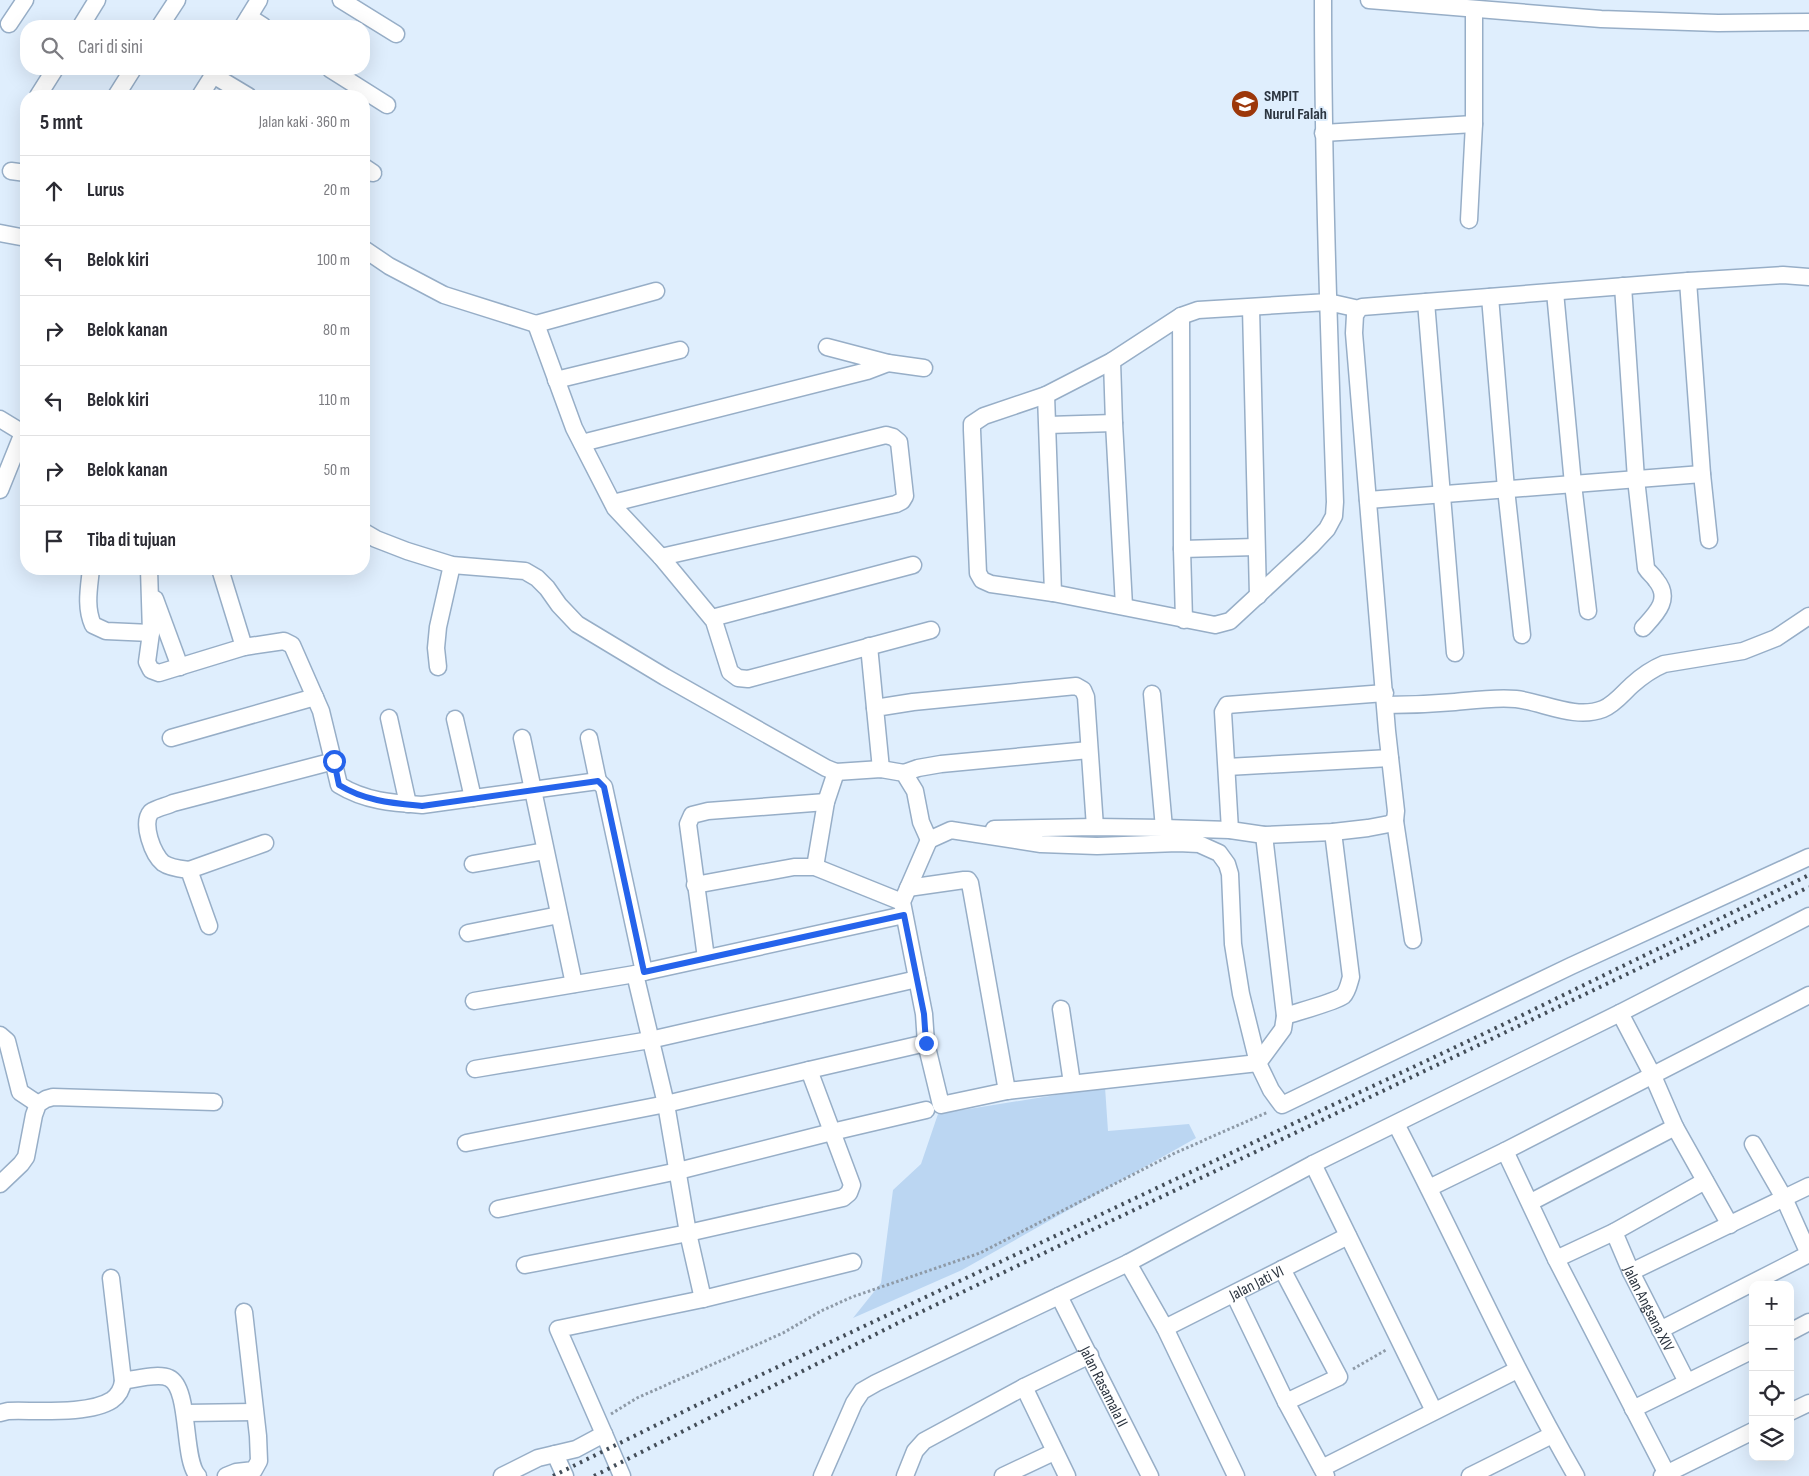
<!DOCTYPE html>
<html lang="id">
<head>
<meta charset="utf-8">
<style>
	:root { --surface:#fff; --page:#f2f2f3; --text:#2b2b33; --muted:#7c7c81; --line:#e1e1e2 }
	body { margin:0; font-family:"Sofia Sans Condensed",sans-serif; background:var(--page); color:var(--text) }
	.controls { position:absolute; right:15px; bottom:15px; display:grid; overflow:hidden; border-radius:10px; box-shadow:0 5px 20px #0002 }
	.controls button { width:45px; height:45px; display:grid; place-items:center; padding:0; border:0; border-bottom:1px solid var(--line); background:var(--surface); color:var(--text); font:25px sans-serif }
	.stop { position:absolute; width:15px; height:15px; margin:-11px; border:4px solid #2563eb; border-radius:50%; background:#fff }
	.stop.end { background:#2563eb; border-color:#fff; box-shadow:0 1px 5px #0008 }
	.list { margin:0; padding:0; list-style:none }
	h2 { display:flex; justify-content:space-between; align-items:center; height:65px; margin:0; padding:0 20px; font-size:21px }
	h2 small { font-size:16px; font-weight:400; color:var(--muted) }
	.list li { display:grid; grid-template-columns:32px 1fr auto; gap:15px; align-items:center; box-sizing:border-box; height:70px; padding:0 20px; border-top:1px solid var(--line) }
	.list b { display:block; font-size:19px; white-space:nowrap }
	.list em { font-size:16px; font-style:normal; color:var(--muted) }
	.icon { flex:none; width:28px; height:28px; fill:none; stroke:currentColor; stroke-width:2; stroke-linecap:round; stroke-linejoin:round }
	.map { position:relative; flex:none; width:1809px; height:1476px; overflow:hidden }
	.search { position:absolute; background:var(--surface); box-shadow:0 5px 20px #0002; left:20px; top:20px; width:350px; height:55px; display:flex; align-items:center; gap:12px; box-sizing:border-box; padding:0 18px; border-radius:20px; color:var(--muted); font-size:19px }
	.panel { position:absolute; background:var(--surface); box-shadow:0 5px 20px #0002; left:20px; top:90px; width:350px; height:485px; border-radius:20px }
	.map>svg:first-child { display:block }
</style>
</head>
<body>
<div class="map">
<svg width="1809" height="1476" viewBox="0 0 1809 1476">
	<rect width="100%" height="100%" fill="#dfeefd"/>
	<!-- green -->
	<path fill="#bbd6f2" d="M 1105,1087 L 1108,1131 L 1189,1124 L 1196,1138 L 962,1270 L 853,1318 L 881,1283 L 893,1190 L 921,1164 L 938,1114 Z"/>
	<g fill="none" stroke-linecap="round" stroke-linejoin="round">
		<defs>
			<g id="street">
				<path d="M 341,0 L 396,34"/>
				<path d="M 1323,0 C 1323,167 1329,335 1335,502 L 1334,516 L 1327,529 L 1311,546 L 1230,621 L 1215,625 L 1053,593 L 991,584 L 982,580 L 978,573 L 972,430 L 972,424 L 984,416 L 1046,395 L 1112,361 L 1181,316 L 1198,310 L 1328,302 L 1359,309"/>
				<path d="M 1369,0 L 1601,19 L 1718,23 L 1809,22"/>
				<path d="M 249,17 L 263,26"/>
				<path d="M 9,24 L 25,0"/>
				<path d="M 81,26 L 97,0"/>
				<path d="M 160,26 L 177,0"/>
				<path d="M 243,26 L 259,0"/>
				<path d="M 330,69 L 387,105"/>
				<path d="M 213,75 L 248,96"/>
				<path d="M 38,96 L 55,69"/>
				<path d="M 116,96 L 133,69"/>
				<path d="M 200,96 L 217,69"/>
				<path d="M 1323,133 L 1474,124"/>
				<path d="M 364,167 L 373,173"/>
				<path d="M 11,171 L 26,173"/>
				<path d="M 1469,220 L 1474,124 L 1474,9"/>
				<path d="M 0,233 L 26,238"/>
				<path d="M 364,249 L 389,266 L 444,295 L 536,324"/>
				<path d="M 1688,281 L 1702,474 L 1709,540"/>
				<path d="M 1623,286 L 1636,479 L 1646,568 C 1649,573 1653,575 1656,580 C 1672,599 1656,614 1643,628"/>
				<path d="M 656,291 L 536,324 L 574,428 L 615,508 L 661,557 L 714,621 L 730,672 L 738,678 L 748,679 L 931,630"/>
				<path d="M 1555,292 L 1573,484 L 1588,611"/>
				<path d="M 1490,297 L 1506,489 L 1522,635"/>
				<path d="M 1426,302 L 1455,653"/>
				<path d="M 1251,308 L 1258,596"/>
				<path d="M 1181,316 L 1182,549 L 1184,620"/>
				<path d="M 1112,361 L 1114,423 L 1124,606"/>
				<path d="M 888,363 L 924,368"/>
				<path d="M 556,380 L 680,350"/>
				<path d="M 1046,395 L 1053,593"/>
				<path d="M 0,419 L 23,433 L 26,434"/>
				<path d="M 1048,425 L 1114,423"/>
				<path d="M 582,443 L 867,371 L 888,363 L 827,347"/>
				<path d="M 0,490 L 23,433"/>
				<path d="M 1368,500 L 1702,474"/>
				<path d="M 613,503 L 886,435 L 893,437 L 899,442 L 905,496 L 902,501 L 896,504 L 661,557"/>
				<path d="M 364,532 L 376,539 L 407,551 L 452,565 L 525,571 L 537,578 L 547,588 L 559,605 L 577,624 L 665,677 L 826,768 L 836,772 L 881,769 L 904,773 L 915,791 L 921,822 L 929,840 L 951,830 L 1041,844 L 1097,846 L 1178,843 L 1199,844 L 1219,853 L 1227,864 L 1230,874 L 1233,944 L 1241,994 L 1258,1063 L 1271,1090 L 1282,1105 L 1571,966 L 1809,857"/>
				<path d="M 1182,549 L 1256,547"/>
				<path d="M 91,569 C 89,588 85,607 93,625 L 106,631 L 151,633"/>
				<path d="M 149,569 L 151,633 L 147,662 L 151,670 L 159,673 L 244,647 L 284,641 L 292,645 L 321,711 L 339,785 C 365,801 392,803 422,805 L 598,781 L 604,787 L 644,972"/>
				<path d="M 220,569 L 244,647"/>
				<path d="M 155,599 L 180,667"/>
				<path d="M 712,618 L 913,565"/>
				<path d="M 869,646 L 875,708"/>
				<path d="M 438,667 L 436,648 L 438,627 L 452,565"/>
				<path d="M 1152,694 L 1164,828"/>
				<path d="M 1386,705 C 1409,705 1432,704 1455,702 C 1475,700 1496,697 1516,699 C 1543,702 1575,720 1603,709 C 1615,704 1623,693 1632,685 C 1642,676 1652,669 1664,664 L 1743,651 L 1776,638 L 1809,616"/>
				<path d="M 389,718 L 408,804"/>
				<path d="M 455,719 L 473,798"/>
				<path d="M 171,738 L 315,697"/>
				<path d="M 522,738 L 574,984"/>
				<path d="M 589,738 L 598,781"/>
				<path d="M 1227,767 L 1390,758"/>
				<path d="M 881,769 L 875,708 L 913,702 L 1076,686 L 1083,690 L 1086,697 L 1095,827"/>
				<path d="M 904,773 L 918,768 L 941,764 L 1089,750"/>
				<path d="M 994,829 L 1095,827 L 1164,828 L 1230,830 L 1264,835 L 1333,832 L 1368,828 L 1389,824 L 1395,821"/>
				<path d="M 1230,830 L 1223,712 L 1227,705 L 1385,693"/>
				<path d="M 929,840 L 902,902 L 924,1014 L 926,1043 L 941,1105 L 1007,1091 L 1258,1063 L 1283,1029 L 1285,1016 L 1264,835"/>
				<path d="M 473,864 L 545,851"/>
				<path d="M 815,867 L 826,802 L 836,772"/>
				<path d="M 189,870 L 265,843"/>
				<path d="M 695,885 L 794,867 L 815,867 L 902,902"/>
				<path d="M 908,888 L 964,880 L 968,880 L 970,883 L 1007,1091"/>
				<path d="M 209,926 L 189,870 C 181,869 170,868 163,863 C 153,855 141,823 151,812 C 156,808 167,806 173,803 L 334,761"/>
				<path d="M 468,933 L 559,915"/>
				<path d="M 1413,940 L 1395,821 L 1396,811 L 1387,731 L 1354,333 L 1355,315 L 1359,309 L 1362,307 L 1688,281 L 1783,275 L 1809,277"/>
				<path d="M 706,958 L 688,824 L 692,815 L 708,811 L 826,802"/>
				<path d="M 635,974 L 666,1104 L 688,1233 L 703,1299"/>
				<path d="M 474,1001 L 635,974 L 904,915"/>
				<path d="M 1061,1009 L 1072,1083"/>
				<path d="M 1620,1013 L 1653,1076 L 1675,1127 L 1730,1225"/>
				<path d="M 1285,1016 C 1297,1012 1335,1002 1343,996 C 1348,991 1349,983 1351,977 L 1333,832"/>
				<path d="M 0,1035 L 7,1041 L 20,1092 L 38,1104"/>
				<path d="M 475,1069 L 650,1040 L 917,979"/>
				<path d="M 1396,1124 C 1457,1241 1510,1362 1576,1476"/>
				<path d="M 466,1143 L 666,1104 L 809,1070"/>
				<path d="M 1753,1144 L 1784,1198 L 1809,1254"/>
				<path d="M 1505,1151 L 1556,1259 L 1668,1476"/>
				<path d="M 1313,1164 L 1434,1411"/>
				<path d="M 0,1184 L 21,1164 L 26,1157 L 34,1115 L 38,1104 L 46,1099 L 53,1097 L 214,1102"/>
				<path d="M 1429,1188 L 1505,1151 L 1809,995"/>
				<path d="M 1531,1202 L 1675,1127"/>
				<path d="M 498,1209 L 678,1171 L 832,1132 L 926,1110"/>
				<path id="s1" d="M 1614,1232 L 1631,1272 L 1687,1382"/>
				<path d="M 1556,1259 L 1614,1232 L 1705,1181"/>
				<path d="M 1128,1263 L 1165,1328 L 1236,1476"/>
				<path d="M 525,1265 L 688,1233 L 843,1198 L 849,1193 L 852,1185 L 809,1070 L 926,1043"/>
				<path d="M 1282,1269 L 1339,1377 L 1286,1402"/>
				<path d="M 1631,1272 L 1809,1186"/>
				<path d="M 1234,1294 L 1286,1402 L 1326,1476"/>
				<path id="s2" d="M 1059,1296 L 1150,1476"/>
				<path id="s3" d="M 1165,1328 L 1348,1236"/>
				<path d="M 1660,1330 L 1809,1254"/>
				<path d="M 1790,1332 L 1809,1322"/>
				<path d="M 123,1381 C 135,1379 159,1373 169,1378 C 191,1388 182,1460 198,1476"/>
				<path d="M 1024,1387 L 1067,1476"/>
				<path d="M 1633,1409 L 1753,1350"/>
				<path d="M 1790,1412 L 1809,1403"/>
				<path d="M 0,1413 L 8,1411 C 35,1410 89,1415 112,1400 C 119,1395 122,1389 123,1381 L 111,1278"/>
				<path d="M 185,1413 L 254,1412"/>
				<path d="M 604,1434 L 558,1329 L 703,1299 L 853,1262"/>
				<path d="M 555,1454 L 565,1476"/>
				<path d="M 1322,1468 L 1517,1370"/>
				<path d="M 226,1476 L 236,1472 L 254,1470 L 259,1461 L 258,1436 L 244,1312"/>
				<path d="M 502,1476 L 538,1458 L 576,1449 L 604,1434 L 622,1476"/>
				<path d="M 822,1476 L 854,1403 L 862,1391 L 876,1383 L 1128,1263 L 1313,1164 L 1620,1013 L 1809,916"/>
				<path d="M 905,1476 L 915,1451 L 924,1441 L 1024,1387 L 1090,1355"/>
				<path d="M 1003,1476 L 1054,1452"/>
				<path d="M 1470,1476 L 1552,1435"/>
				<path d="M 1662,1476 L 1753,1431"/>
			</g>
		</defs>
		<!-- street casing -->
		<use href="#street" stroke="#97aec7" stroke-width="19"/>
		<!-- path -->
		<path stroke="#8e9aa7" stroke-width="3" stroke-dasharray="2.5 2.5" stroke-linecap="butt" d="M 1353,1369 L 1386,1350
			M 611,1414 L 637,1398 L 783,1333 L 821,1311 L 852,1297 L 980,1253 L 1175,1153 L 1268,1112"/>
		<!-- street -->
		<use href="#street" stroke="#fff" stroke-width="16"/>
		<!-- rail -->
		<path stroke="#434d58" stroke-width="4" stroke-dasharray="2.5 5" stroke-linecap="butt" d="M 553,1476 L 697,1405 L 1498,1027 L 1809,875
			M 594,1476 L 902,1321 L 1809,887"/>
	</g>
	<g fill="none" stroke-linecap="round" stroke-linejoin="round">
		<!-- route -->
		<path stroke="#2563eb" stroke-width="6" d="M 334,761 L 339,785 C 365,801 392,803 422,806 L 598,781 L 604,787 L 644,972 L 904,915 L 924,1014 L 926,1043"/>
	</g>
	<!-- icons -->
	<defs>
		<symbol id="school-disc" viewBox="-11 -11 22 22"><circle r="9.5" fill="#9c370a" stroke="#dfeefd"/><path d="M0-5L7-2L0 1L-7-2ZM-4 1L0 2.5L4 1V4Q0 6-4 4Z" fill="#fff"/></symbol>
	</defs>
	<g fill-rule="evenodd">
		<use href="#school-disc" x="1229" y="88" width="32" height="32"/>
	</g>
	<g text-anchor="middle" stroke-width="4" stroke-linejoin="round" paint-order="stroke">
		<!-- poi labels -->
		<g font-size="16" font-weight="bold" fill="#2c3540" stroke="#dfeefd" text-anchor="start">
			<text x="1264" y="101">SMPIT<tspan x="1264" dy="18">Nurul Falah</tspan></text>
		</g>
		<!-- street labels -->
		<g font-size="16" fill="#2c3540" stroke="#dfeefd">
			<text dy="6" stroke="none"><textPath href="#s3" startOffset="102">Jalan Jati VI</textPath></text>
			<text dy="6" stroke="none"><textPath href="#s1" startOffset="84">Jalan Angsana XIV</textPath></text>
			<text dy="6" stroke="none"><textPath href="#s2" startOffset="101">Jalan Rasamala II</textPath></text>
		</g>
	</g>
</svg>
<div class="controls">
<button>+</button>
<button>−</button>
<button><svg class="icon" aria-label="locate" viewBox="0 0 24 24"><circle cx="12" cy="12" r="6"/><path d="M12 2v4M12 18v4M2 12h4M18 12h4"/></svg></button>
<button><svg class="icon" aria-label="layers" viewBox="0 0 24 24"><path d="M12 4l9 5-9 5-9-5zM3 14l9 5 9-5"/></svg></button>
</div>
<div class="stop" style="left:334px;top:761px"></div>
<div class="stop end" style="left:926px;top:1043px"></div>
<div class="search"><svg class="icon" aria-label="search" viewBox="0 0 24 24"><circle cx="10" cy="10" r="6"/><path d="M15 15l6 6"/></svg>Cari di sini</div>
<section class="panel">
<h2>5 mnt<small>Jalan kaki · 360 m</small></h2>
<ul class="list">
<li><svg class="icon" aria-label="ahead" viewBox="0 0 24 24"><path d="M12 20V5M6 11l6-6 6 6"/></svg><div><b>Lurus</b></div><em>20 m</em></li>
<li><svg class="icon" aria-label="left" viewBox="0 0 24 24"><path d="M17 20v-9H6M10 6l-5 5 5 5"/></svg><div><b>Belok kiri</b></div><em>100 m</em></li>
<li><svg class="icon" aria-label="right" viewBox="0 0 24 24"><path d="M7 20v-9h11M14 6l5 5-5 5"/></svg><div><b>Belok kanan</b></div><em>80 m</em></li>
<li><svg class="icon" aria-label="left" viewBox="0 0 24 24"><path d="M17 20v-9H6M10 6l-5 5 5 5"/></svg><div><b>Belok kiri</b></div><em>110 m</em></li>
<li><svg class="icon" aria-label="right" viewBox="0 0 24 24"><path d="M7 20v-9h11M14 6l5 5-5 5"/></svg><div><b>Belok kanan</b></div><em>50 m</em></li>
<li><svg class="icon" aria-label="arrive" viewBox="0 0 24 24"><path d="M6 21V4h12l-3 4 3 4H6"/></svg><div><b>Tiba di tujuan</b></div></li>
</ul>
</section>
</div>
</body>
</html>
